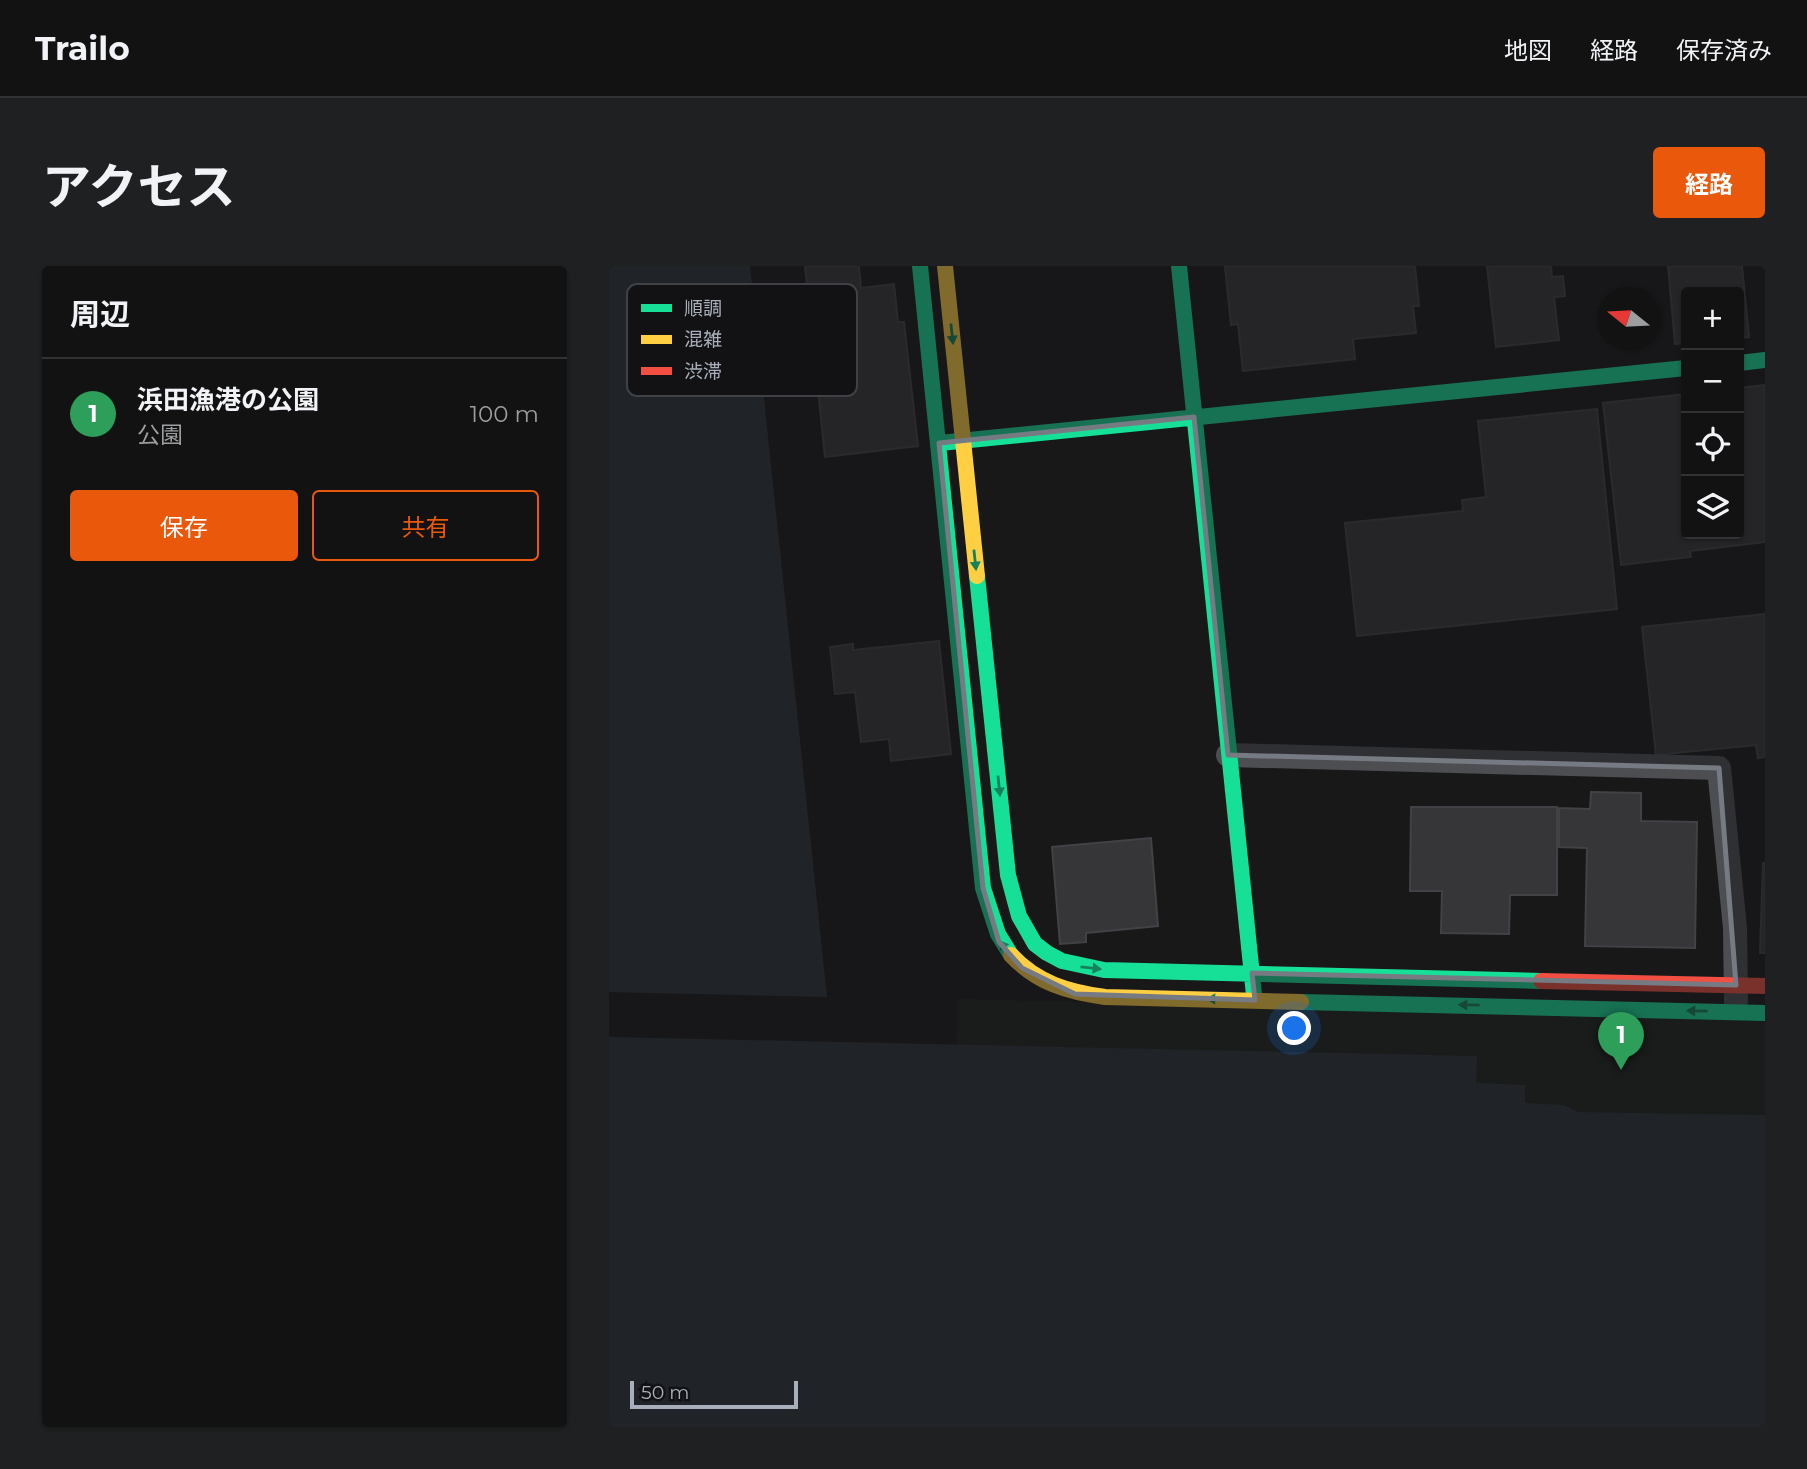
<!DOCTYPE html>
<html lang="ja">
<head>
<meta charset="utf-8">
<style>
	:root { --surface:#121213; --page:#1f2021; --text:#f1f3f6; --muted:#9c9ea0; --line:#313233; --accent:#ea580c }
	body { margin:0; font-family:Montserrat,"Noto Sans JP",sans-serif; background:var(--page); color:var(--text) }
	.controls { position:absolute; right:21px; top:21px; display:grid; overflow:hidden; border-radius:7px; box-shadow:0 2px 5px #0004 }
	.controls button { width:63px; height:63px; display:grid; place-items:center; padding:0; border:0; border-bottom:2px solid var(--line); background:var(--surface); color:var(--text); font:35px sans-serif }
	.compass { position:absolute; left:988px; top:21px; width:63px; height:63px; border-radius:50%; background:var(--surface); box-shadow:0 2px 5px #0004; rotate:288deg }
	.scale { position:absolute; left:21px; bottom:18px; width:168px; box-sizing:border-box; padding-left:7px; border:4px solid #a8afbb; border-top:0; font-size:19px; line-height:24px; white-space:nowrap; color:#a8afbb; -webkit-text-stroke:5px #121215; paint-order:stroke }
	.you { position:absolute; left:686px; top:763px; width:24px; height:24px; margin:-18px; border:5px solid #fff; border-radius:50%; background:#1a73e8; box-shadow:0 0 0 10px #1a73e833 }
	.badge { display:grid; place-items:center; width:46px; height:46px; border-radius:50%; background:var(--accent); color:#fff; font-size:23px; font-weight:700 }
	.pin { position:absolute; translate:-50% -58px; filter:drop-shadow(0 2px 4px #0008) }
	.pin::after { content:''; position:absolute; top:37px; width:24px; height:21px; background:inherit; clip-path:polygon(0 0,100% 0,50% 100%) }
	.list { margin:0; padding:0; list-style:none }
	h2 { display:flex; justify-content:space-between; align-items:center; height:91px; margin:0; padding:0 28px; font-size:30px }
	h2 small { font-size:23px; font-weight:400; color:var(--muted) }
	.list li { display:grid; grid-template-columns:46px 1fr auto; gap:21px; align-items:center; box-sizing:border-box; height:112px; padding:0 28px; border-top:2px solid var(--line) }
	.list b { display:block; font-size:26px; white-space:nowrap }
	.list p { margin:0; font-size:23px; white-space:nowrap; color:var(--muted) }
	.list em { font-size:23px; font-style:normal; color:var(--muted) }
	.actions { display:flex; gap:14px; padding:21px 28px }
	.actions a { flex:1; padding:16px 0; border:2px solid var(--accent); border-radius:7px; text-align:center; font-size:24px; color:var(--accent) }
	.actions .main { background:var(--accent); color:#fff }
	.icon { flex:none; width:38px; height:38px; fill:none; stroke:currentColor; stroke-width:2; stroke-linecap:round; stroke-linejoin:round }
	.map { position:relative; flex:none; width:1156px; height:1161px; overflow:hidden; border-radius:7px }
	header { display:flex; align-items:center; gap:42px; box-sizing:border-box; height:98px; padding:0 35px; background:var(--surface); border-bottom:2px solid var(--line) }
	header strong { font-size:33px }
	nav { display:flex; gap:38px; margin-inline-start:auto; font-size:24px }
	.intro { display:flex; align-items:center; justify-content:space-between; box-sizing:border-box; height:168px; padding:0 42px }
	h1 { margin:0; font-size:49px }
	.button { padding:18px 32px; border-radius:7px; background:var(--accent); color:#fff; font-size:24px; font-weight:700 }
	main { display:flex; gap:42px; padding:0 42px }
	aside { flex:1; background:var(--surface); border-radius:7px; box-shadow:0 2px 5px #0004 }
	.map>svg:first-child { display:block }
</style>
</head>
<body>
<header>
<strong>Trailo</strong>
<nav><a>地図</a><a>経路</a><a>保存済み</a></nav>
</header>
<div class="intro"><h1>アクセス</h1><a class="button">経路</a></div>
<main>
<aside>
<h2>周辺<small></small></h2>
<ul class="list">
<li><span class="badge" style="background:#2e9e5b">1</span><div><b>浜田漁港の公園</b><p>公園</p></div><em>100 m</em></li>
</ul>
<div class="actions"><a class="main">保存</a><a>共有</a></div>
</aside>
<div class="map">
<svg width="1156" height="1161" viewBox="0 0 1156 1161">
	<rect width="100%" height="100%" fill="#181819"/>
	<!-- green -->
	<path fill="#1c231d" d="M 349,733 L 1156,753 L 1156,849 L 967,846 L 955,839 L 915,837 L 916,819 L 867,818 L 867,790 L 348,779 Z"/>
	<!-- water -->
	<path fill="#2a343c" d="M 0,0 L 141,0 L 218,731 L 0,726 Z
		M 0,771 L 868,790 L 867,817 L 916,819 L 916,837 L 955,839 L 968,846 L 1156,849 L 1156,1161 L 0,1161 Z"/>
	<!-- building -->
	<path fill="#363638" stroke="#414245" stroke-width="2" d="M 196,0 L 250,0 L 252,22 L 285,18 L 289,56 L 295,56 L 309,180 L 216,191 Z
		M 616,0 L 806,0 L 810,40 L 804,40 L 807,67 L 744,73 L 746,93 L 634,105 L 629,58 L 622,59 Z
		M 878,0 L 942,0 L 943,11 L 954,10 L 956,30 L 945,31 L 950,74 L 887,81 Z
		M 1059,0 L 1133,0 L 1140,71 L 1130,72 L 1130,26 L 1077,26 L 1077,77 L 1066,78 Z
		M 1156,119 L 1156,276 L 1081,285 L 1082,291 L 1012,299 L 994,137 L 1077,128 L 1077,268 L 1130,268 L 1130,122 Z
		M 988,143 L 1008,343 L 748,370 L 736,257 L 854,245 L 853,234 L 877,231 L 869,155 Z
		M 1156,348 L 1156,491 L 1149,492 L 1147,479 L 1047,489 L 1033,361 Z
		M 330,375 L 342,488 L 282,495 L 280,473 L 252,476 L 246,426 L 226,428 L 221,381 L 244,378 L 244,384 Z
		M 982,526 L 1032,527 L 1032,555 L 1088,556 L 1086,682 L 976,680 L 978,582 L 950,581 L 950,542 L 981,543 Z
		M 802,541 L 948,541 L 948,629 L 901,629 L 900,668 L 832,667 L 833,625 L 801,625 Z
		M 542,572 L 549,660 L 477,667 L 477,676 L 451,678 L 443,581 Z
		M 1154,597 L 1156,597 L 1156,687 L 1151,687 Z"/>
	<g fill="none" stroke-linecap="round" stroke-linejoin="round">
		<!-- street -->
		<path stroke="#4c4e52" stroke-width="24" d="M 619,489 L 1110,502 L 1126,662 L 1127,735"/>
		<!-- fast -->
		<path stroke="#16e098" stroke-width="16" d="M 311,0 L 374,622 L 389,668 L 402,689
			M 570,0 L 645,729
			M 1130,97 L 1156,94
			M 331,177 L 1077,102
			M 368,310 L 399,609 L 410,650 L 426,678 L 438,687 L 453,695 L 495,704 L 932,715
			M 692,736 L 1156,747"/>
		<!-- slow -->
		<path stroke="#ffcf43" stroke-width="16" d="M 336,0 L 368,310
			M 402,689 C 428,717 459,726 496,731 L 692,736"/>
		<!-- jam -->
		<path stroke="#f24e42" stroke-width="16" d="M 932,715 L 1156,720"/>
	</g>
	<!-- one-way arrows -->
	<defs><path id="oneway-solid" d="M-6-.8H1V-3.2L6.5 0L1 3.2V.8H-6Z" transform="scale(1.75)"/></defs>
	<g fill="#14835d">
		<use href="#oneway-solid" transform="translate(343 68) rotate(84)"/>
		<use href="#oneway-solid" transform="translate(366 294) rotate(84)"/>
		<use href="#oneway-solid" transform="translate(390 520) rotate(84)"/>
		<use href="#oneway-solid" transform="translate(397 683) rotate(-128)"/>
		<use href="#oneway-solid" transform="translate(482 702) rotate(6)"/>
		<use href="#oneway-solid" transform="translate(608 733) rotate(-179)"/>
		<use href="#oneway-solid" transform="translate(860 739) rotate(-179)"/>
		<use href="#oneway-solid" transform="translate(1088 745) rotate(-179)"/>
	</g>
	<!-- marked area -->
	<path d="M0 0H1156V1161H0ZM 585,151 L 619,489 L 1110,502 L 1127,719 L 643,707 L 646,734 L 466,728 L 413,702 L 390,676 L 374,622 L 330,177 Z" fill="#181819" fill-opacity=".55" fill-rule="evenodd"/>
	<path fill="none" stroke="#767a82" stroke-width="5" stroke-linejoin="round" d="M 585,151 L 619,489 L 1110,502 L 1127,719 L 643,707 L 646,734 L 466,728 L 413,702 L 390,676 L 374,622 L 330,177 Z"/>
	<!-- legend -->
	<rect x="18" y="18" width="230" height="112" rx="10" fill="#121215" stroke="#3f4147" stroke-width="2"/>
	<rect x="32" y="38" width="31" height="8" fill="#16e098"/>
	<rect x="32" y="69" width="31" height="9" fill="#ffcf43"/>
	<rect x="32" y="101" width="31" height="8" fill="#f24e42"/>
	<g font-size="19" fill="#a8afbb">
		<text x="75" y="49">順調</text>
		<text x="75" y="80">混雑</text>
		<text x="75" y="112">渋滞</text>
	</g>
</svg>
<div class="controls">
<button>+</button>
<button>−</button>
<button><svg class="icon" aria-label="locate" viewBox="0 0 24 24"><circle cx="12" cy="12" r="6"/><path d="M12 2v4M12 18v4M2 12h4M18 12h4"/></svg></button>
<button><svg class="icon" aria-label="layers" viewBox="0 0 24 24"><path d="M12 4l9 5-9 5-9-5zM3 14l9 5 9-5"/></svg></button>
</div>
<svg class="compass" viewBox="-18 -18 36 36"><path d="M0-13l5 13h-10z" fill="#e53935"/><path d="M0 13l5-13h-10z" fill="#9c9ea0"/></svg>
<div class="scale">50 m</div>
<div class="you"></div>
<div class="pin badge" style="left:1012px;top:804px;background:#2e9e5b">1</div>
</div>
</main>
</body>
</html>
